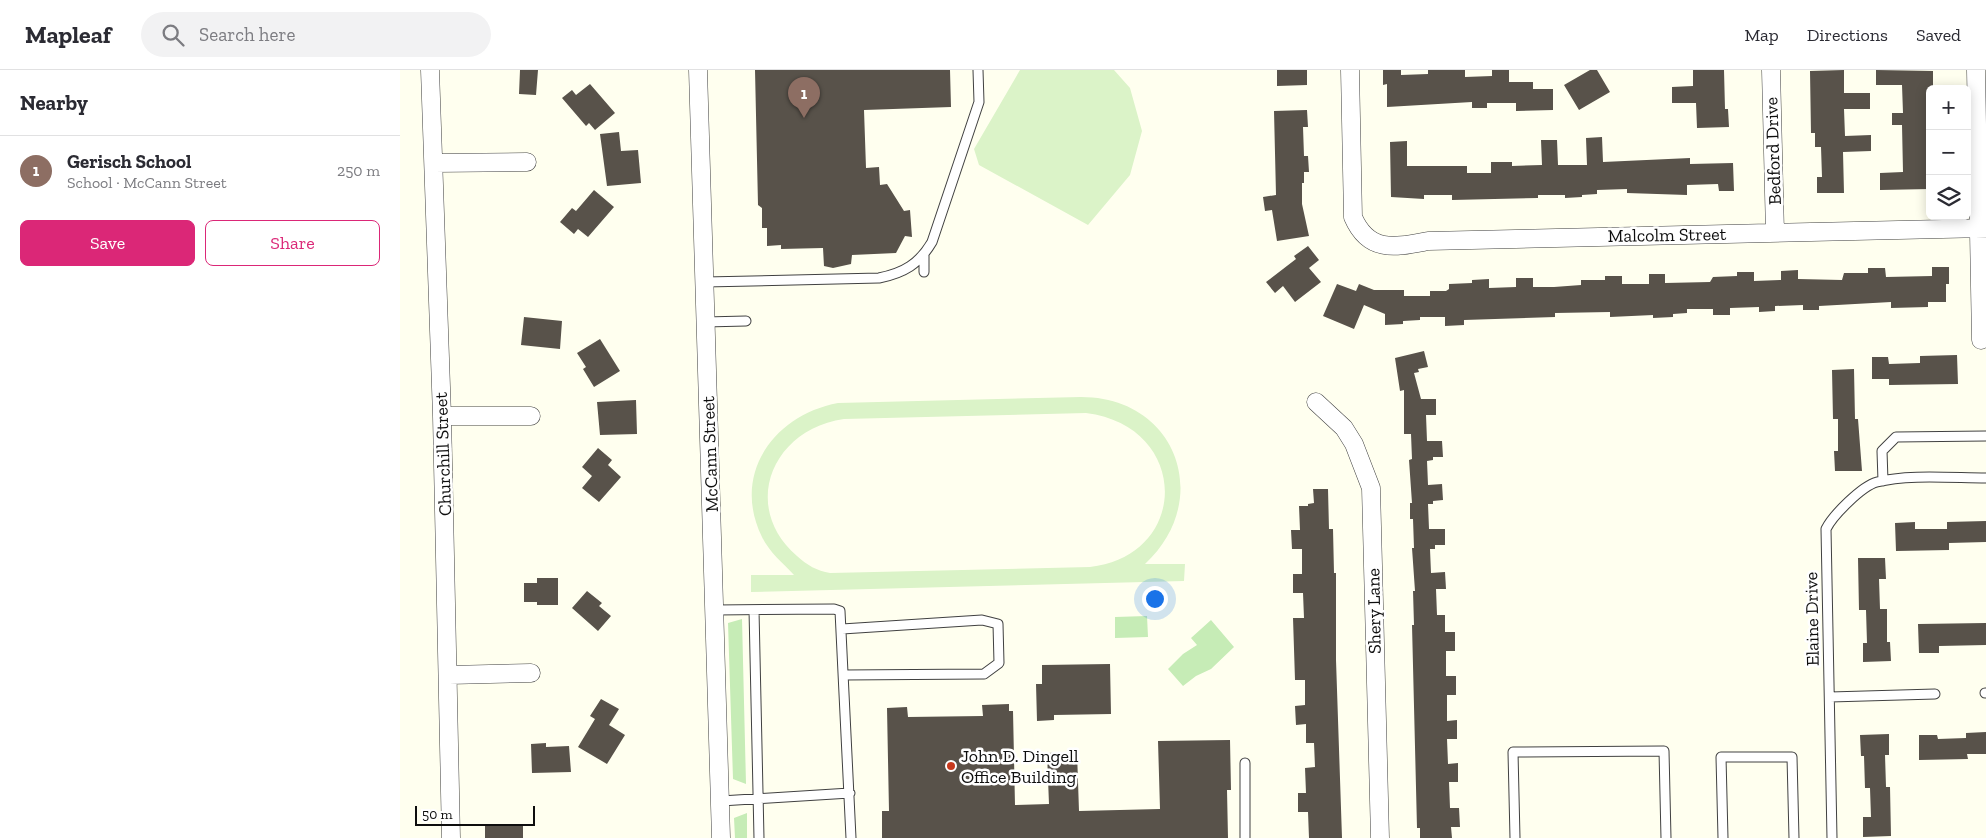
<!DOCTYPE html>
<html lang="en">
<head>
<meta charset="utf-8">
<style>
	:root { --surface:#fff; --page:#f2f2f3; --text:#2b2b33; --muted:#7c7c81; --line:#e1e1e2; --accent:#db2777 }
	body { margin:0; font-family:"Zilla Slab",serif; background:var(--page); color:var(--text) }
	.controls { position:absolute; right:15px; top:15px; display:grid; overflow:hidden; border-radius:8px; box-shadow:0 2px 12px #0003 }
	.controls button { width:45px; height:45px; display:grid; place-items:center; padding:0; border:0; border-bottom:1px solid var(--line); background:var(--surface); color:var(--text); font:25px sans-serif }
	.scale { position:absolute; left:15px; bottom:12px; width:120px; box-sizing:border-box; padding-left:5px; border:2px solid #0e0e0e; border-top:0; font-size:14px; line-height:18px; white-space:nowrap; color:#0e0e0e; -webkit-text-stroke:4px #fff; paint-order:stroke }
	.you { position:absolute; left:754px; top:528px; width:18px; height:18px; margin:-12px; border:4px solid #fff; border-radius:50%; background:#1a73e8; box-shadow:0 0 0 8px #1a73e833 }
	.badge { display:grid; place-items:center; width:32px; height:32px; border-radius:50%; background:var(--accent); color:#fff; font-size:16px; font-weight:700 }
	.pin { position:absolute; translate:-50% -41px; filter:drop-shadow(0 1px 2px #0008) }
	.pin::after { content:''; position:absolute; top:26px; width:18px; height:15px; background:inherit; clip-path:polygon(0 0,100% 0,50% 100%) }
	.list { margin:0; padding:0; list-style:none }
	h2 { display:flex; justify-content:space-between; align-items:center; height:65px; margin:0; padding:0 20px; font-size:21px }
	h2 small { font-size:16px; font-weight:400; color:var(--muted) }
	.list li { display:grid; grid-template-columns:32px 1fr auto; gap:15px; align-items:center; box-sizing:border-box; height:70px; padding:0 20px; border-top:1px solid var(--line) }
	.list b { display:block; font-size:19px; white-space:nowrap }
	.list p { margin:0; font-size:16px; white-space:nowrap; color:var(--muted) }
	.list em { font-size:16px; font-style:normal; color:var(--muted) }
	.actions { display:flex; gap:10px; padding:15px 20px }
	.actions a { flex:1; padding:11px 0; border:1px solid var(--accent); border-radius:8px; text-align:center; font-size:18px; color:var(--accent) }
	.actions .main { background:var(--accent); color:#fff }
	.icon { flex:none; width:28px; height:28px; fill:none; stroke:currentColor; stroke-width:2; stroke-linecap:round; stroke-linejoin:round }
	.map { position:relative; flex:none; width:1586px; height:768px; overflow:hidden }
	header { display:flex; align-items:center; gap:30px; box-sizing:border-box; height:70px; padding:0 25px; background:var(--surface); border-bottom:1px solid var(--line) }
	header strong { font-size:24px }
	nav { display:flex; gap:28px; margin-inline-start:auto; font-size:18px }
	.search { width:350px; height:45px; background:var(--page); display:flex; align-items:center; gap:12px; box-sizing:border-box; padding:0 18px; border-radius:28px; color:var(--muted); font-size:19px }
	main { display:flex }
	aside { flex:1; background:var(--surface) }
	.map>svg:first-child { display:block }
</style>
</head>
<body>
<header>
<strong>Mapleaf</strong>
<div class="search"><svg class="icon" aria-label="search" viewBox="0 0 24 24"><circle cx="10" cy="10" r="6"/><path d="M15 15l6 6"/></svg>Search here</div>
<nav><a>Map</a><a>Directions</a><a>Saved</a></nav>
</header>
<main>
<aside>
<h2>Nearby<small></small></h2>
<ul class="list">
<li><span class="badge" style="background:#8d6e63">1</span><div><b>Gerisch School</b><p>School · McCann Street</p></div><em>250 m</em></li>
</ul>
<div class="actions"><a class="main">Save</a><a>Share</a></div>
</aside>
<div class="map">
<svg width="1586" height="768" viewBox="0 0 1586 768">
	<rect width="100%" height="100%" fill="#ffffef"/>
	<!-- green -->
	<path fill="#c6ecb6" d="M 747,546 L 748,567 L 715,568 L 715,547 Z
		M 342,549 L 346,714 L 333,709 L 328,553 Z
		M 811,550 L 834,577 L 811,599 L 796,606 L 783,616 L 768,599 L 783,584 L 797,575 L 791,568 Z
		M 347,743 L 347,768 L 335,768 L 334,748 Z"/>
	<!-- pitch -->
	<path fill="#dbf3c8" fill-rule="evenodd" d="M 620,0 L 714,0 L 730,18 L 742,61 L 730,105 L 688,155 L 579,95 L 574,79 Z
		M 681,327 C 777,327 814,430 745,494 L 785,494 L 784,511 L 351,522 L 351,505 L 394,505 C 382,492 370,483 362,467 C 331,404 374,345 438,333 ZM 686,343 C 790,356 791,485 690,497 L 430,503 C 417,501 407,495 397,486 C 340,437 372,359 444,349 Z"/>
	<!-- building -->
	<path fill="#58524a" d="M 120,0 L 138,0 L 136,25 L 119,24 Z
		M 355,0 L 550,0 L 551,37 L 464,40 L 466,98 L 479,97 L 480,115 L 487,114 L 504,141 L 510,140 L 512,167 L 505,166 L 496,183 L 452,185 L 451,194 L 433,198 L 424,196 L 423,178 L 381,179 L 381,175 L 367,176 L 367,158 L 362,158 L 362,138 L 358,135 Z
		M 877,0 L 907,0 L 907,15 L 877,16 Z
		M 983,0 L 1001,0 L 1001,5 L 1028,4 L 1028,0 L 1065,0 L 1065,7 L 1092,6 L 1092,0 L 1109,0 L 1109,12 L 1133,12 L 1133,19 L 1153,19 L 1153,40 L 1116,41 L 1116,33 L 1087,33 L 1087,38 L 1072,38 L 1072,32 L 987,37 L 987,14 L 983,15 Z
		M 1190,0 L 1197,0 L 1210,22 L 1179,40 L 1164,15 Z
		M 1293,0 L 1324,0 L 1325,39 L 1328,39 L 1329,57 L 1297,58 L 1296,33 L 1272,33 L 1272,17 L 1293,16 Z
		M 1444,0 L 1444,23 L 1470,23 L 1470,39 L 1444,39 L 1445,66 L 1471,65 L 1471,81 L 1443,82 L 1444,123 L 1417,123 L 1417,107 L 1422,107 L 1421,77 L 1415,77 L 1415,63 L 1411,63 L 1410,1 Z
		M 1476,0 L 1533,1 L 1533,19 L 1530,19 L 1530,119 L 1480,120 L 1480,103 L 1503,102 L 1502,55 L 1492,55 L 1492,43 L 1503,43 L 1502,15 L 1476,15 Z
		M 190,14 L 215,43 L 195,60 L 189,53 L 186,56 L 162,28 L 172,20 L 176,25 Z
		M 907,40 L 908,57 L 903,57 L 904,86 L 908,86 L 909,102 L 904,102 L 904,113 L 902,113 L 902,134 L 909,166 L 877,171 L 872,140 L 865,141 L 863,127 L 876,125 L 874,41 Z
		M 219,62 L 221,81 L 238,80 L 241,113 L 207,116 L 200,64 Z
		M 1202,67 L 1203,92 L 1290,88 L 1290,94 L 1333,93 L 1334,121 L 1319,121 L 1318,114 L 1287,115 L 1287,125 L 1227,123 L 1227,119 L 1197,120 L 1197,124 L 1182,125 L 1182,127 L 1165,128 L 1165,125 L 1138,125 L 1138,128 L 1052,130 L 1052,125 L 1024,125 L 1024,129 L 991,127 L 990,72 L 1007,71 L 1007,96 L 1067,96 L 1067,103 L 1091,103 L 1091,92 L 1112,92 L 1112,96 L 1142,95 L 1141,70 L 1157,70 L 1158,95 L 1187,95 L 1186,68 Z
		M 194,120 L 214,137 L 188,167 L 178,159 L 174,164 L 160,152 L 172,138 L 176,141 Z
		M 908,176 L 919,190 L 909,198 L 921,212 L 895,232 L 883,216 L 875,223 L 866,212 L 896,189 L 894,186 Z
		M 1532,197 L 1549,197 L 1549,214 L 1546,214 L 1546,232 L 1528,232 L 1528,237 L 1491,238 L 1491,232 L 1419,236 L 1419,240 L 1403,240 L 1403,235 L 1375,236 L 1375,241 L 1359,242 L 1359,237 L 1330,238 L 1330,245 L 1313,245 L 1313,239 L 1287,239 L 1287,243 L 1273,244 L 1273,247 L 1253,248 L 1253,245 L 1210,247 L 1210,242 L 1155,243 L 1155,247 L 1064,250 L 1064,255 L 1045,256 L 1045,247 L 1020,247 L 1020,250 L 1003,251 L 1003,254 L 985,255 L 985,244 L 964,235 L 954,259 L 923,246 L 937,214 L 956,221 L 959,214 L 974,220 L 1004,220 L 1004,226 L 1030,226 L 1030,221 L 1046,221 L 1049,219 L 1049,214 L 1072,213 L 1072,210 L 1089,209 L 1089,218 L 1116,217 L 1116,208 L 1133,208 L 1133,217 L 1154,217 L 1181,215 L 1181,210 L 1205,210 L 1205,206 L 1222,206 L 1222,214 L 1249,214 L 1249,204 L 1265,204 L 1265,213 L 1310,212 L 1313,207 L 1337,206 L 1337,202 L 1354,202 L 1354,211 L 1381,210 L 1381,201 L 1398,200 L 1398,209 L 1442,210 L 1444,203 L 1468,203 L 1468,198 L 1485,198 L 1486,207 L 1532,206 Z
		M 124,247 L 162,251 L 160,279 L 121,275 Z
		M 200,269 L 220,301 L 194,317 L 183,299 L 186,297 L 177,283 Z
		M 1024,281 L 1028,297 L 1018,299 L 1019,302 L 1014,303 L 1021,329 L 1036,329 L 1036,345 L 1026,345 L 1027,371 L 1042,371 L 1043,387 L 1033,387 L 1033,390 L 1027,391 L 1028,415 L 1042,414 L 1043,430 L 1033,431 L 1033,434 L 1028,434 L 1029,459 L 1045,459 L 1045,475 L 1035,475 L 1035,479 L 1030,479 L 1031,503 L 1045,502 L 1046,519 L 1036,519 L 1037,545 L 1045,545 L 1045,562 L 1055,562 L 1055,581 L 1046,581 L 1046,606 L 1056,606 L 1056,625 L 1047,625 L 1047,651 L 1057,650 L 1057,669 L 1047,669 L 1048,694 L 1058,693 L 1058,712 L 1049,712 L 1050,738 L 1059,738 L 1060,757 L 1051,757 L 1052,768 L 1020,768 L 1020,758 L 1017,758 L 1012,555 L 1014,555 L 1013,521 L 1015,521 L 1012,478 L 1014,478 L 1013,449 L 1010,449 L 1010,433 L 1012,433 L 1009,390 L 1012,389 L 1011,364 L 1004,364 L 1004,320 L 1000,321 L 995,288 Z
		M 1557,285 L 1558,314 L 1489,315 L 1489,309 L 1472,309 L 1472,287 L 1488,287 L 1489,294 L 1520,293 L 1520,286 Z
		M 1454,299 L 1455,349 L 1458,349 L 1462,401 L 1435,401 L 1434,381 L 1438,381 L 1438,349 L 1433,349 L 1432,300 Z
		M 236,330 L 237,364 L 200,365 L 197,332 Z
		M 198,378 L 212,390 L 208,395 L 221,407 L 199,432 L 182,418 L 192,406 L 182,397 Z
		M 913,419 L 928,419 L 929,459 L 933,459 L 934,503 L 936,503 L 936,590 L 942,768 L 909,768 L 908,742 L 898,742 L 898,723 L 906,723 L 905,698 L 915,697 L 914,673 L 906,673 L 906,654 L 896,655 L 895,636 L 905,635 L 905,610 L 895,610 L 893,548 L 904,548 L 903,523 L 893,523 L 893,504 L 902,504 L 902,479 L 892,479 L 891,460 L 900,460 L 899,436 L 908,436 L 908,434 L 914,433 Z
		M 1586,451 L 1586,472 L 1549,473 L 1549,480 L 1496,481 L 1495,453 L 1515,452 L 1515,459 L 1547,459 L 1547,452 Z
		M 1458,488 L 1485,488 L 1486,509 L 1479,509 L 1480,539 L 1487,539 L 1487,572 L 1490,572 L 1491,591 L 1463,592 L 1463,573 L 1467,573 L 1466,540 L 1459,540 Z
		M 137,508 L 158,508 L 158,535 L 137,535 L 137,532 L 124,532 L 124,513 L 137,513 Z
		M 187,521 L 202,533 L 199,536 L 211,546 L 198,561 L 172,538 Z
		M 1586,553 L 1586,575 L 1539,576 L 1539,583 L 1519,583 L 1518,554 Z
		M 710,594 L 711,644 L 654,645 L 654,650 L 637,651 L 636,614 L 642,614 L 642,595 Z
		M 201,629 L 219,639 L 209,655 L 225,665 L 207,694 L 178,677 L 195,649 L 190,646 Z
		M 609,634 L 609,641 L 613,641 L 615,735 L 649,734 L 647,683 L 677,682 L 679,741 L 760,739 L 758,671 L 830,670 L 831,720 L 827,720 L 828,768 L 482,768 L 482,741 L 489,741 L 487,638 L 507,637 L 508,647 L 583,646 L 582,635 Z
		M 1586,662 L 1586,684 L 1567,684 L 1568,689 L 1519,690 L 1519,665 L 1537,665 L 1538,669 L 1566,668 L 1566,663 Z
		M 1489,664 L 1489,685 L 1485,685 L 1486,717 L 1490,717 L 1491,766 L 1463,767 L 1463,747 L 1471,747 L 1470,718 L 1465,718 L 1464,686 L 1461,686 L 1460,665 Z
		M 146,673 L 146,677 L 169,676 L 171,702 L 132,703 L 131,674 Z
		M 123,754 L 123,768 L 85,768 L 85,755 Z"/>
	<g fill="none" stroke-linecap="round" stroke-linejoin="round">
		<defs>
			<path id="lane" d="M 524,186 L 524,202
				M 305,212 L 479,208 C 504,203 519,194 532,172 L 579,32 L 578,0
				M 305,252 L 346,251
				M 1483,411 L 1482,381 L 1496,367 L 1586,366
				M 316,540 L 434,539 L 440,541 L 451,768
				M 354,540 L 359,768
				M 442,559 L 582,550 L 598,554 L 599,593 L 584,604 L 444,605
				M 1585,623 L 1586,623
				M 1430,627 L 1535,624
				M 845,693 L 845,768
				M 321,731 L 450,723
				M 1115,768 L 1113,682 L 1264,681 L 1266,768
				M 1323,768 L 1321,687 L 1392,687 L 1394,768
				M 1432,768 L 1426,459 C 1433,445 1462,416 1477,412 C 1507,404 1554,408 1586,408"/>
			<path id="street" d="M 30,0 L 42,346 L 51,768
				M 298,0 L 321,768
				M 950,0 L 953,147 C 969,184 996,177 1028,171 L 1586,158
				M 1371,0 L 1375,163
				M 1576,0 L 1581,270
				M 34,93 L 127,92
				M 916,332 L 944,358 L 954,374 L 971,418 L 980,768
				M 42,346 L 131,346
				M 49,605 L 131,603"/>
		</defs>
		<!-- lane casing -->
		<use href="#lane" stroke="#414141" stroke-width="11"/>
		<!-- street casing -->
		<use href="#street" stroke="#414141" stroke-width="19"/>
		<!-- lane -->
		<use href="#lane" stroke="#fff" stroke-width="9"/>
		<!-- street -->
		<use href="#street" stroke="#fff" stroke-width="18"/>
	</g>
	<!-- markers -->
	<circle fill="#c7391d" stroke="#fff" stroke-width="2" cx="551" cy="696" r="5"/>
	<g text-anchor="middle" stroke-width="5" stroke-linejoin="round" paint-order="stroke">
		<!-- street labels -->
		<g font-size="18" fill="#0e0e0e" stroke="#fff">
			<text transform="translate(1373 81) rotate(-92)" y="6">Bedford Drive</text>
			<text transform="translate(1267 165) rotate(-1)" y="6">Malcolm Street</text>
			<text transform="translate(43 384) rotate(-92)" y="6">Churchill Street</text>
			<text transform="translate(310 384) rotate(-92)" y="6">McCann Street</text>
			<text transform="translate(974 541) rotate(-91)" y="6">Shery Lane</text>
			<text transform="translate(1412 549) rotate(-91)" y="6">Elaine Drive</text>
		</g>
		<!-- poi labels -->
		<g font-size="18" fill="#0e0e0e" stroke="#fff" text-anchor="start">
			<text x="561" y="692">John D. Dingell<tspan x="561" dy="21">Office Building</tspan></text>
		</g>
	</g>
</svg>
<div class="controls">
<button>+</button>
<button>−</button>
<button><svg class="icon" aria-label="layers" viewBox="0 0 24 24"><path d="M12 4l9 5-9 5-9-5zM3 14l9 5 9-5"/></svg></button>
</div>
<div class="scale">50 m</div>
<div class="you"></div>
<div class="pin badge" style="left:404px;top:48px;background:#8d6e63">1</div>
</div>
</main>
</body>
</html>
